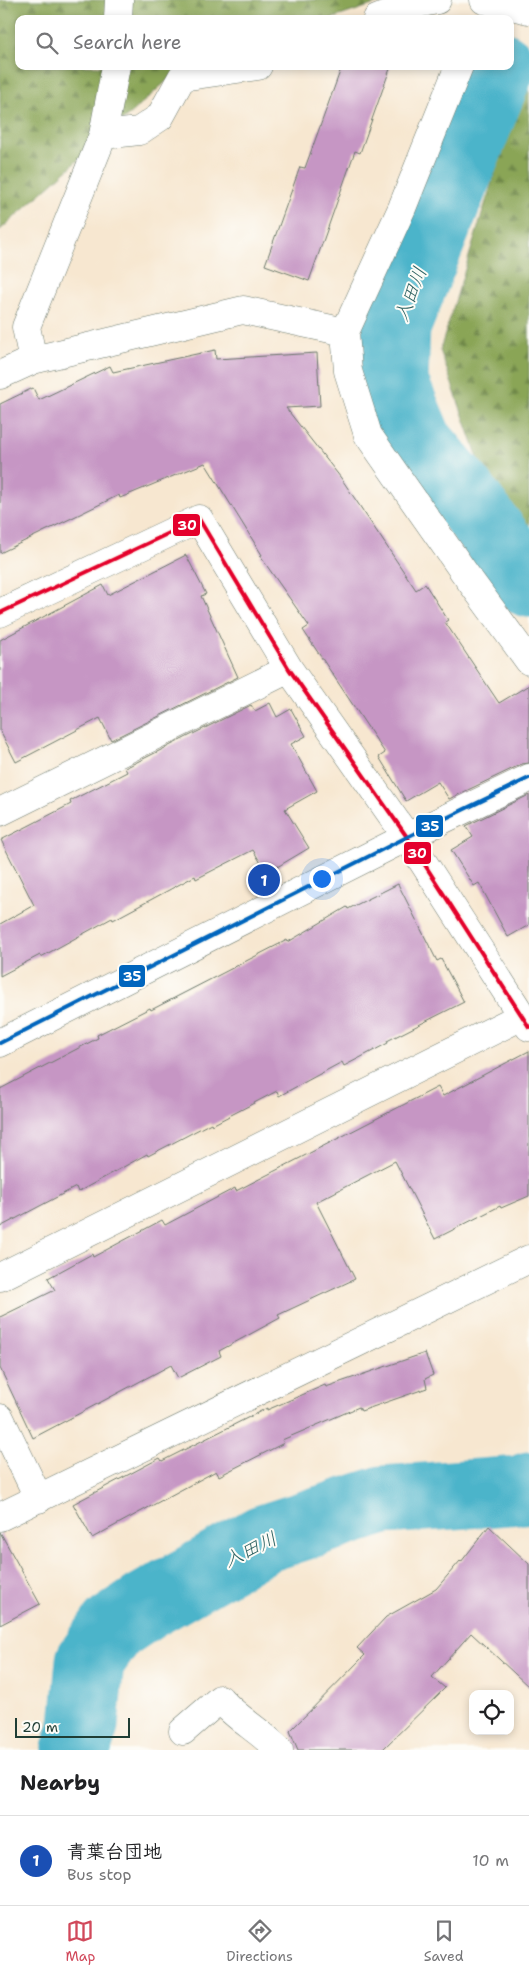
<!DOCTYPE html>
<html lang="en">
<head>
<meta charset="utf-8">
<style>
	:root { --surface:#fff; --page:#f2f2f2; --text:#202124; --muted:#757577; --line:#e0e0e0; --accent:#d1495b }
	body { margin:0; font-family:"Shantell Sans","Klee One",sans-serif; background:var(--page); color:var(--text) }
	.controls { position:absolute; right:15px; bottom:15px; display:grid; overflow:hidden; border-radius:10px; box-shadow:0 2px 8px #0003 }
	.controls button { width:45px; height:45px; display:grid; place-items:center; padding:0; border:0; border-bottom:1px solid var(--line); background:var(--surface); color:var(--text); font:25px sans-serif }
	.scale { position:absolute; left:15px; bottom:12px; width:115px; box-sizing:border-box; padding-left:5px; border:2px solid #1f3d34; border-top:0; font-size:14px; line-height:18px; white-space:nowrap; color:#1f3d34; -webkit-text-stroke:4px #fdfcf7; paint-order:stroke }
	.you { position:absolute; left:321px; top:878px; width:18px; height:18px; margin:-12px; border:4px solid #fff; border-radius:50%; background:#1a73e8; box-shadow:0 0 0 8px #1a73e833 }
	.badge { display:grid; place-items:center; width:32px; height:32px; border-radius:50%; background:var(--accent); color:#fff; font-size:16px; font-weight:700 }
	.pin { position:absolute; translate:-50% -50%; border:2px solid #fff; box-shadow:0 1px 5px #0006 }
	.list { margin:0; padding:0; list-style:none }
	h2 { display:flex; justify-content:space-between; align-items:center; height:65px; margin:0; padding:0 20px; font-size:21px }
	h2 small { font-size:16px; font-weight:400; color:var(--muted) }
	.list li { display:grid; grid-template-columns:32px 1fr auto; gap:15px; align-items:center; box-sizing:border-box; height:90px; padding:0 20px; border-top:1px solid var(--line) }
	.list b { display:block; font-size:19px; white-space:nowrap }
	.list p { margin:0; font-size:16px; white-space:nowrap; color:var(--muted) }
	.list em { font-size:16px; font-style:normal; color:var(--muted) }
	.icon { flex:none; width:28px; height:28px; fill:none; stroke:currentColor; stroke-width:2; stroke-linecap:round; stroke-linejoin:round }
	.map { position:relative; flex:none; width:529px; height:1750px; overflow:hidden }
	.search { position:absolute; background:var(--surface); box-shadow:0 2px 8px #0003; left:15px; right:15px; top:15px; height:55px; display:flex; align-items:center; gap:12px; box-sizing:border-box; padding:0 18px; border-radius:10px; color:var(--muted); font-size:19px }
	.sheet { height:155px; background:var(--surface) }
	nav { display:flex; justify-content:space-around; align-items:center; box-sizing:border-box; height:70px; border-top:1px solid var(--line); background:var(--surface); font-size:14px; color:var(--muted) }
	nav a { display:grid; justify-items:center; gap:2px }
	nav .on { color:var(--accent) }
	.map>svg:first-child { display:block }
</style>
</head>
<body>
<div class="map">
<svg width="529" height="1750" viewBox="0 0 529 1750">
	<defs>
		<pattern id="forest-firs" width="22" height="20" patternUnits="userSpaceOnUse" patternTransform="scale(1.25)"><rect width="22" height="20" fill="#8aa557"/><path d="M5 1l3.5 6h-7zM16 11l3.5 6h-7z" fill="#708849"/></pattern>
	</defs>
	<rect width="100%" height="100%" fill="#fdfcf7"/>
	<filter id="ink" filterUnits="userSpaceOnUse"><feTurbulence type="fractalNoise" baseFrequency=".02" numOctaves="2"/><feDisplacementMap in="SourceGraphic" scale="10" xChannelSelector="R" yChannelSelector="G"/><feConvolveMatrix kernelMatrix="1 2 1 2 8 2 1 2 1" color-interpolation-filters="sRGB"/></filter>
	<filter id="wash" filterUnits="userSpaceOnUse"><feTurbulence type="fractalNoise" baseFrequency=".0096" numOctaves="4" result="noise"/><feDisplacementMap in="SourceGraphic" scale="20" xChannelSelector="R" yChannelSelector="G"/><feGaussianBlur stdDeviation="1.12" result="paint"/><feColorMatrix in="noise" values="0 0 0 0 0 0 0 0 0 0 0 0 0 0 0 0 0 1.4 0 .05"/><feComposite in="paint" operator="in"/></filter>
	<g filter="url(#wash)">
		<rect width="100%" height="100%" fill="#f7e7d0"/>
		<!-- forest -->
		<path fill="url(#forest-firs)" stroke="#547146" d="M 0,0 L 387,0 L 331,19 L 19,19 L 19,66 L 192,66 L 178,71 L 0,230 Z
			M 528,66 L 529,66 L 529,547 L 495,506 L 440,350 Z"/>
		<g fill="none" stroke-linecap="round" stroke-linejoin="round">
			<!-- stream -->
			<path stroke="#4bb4ca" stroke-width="11" d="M 522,1490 L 529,1499"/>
			<!-- river -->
			<path stroke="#4bb4ca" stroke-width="69" d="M 501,66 L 396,327 L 394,383 L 419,442 L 461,492 L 529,583
				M 76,1750 L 84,1725 L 90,1661 L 113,1628 L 146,1606 L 263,1539 L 383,1500 L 522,1490 L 529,1486"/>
		</g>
		<g id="blocks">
			<!-- building -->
			<path fill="#c696c4" d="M 342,66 L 391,66 L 360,153 L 355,151 L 309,281 L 265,265 L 300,167 L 305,168 Z
				M 215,350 L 216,359 L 317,353 L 320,406 L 286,408 L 341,478 L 416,590 L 425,584 L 448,620 L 445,622 L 499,703 L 529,685 L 529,763 L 522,764 L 449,799 L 438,782 L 406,801 L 379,757 L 385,753 L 303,630 L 309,626 L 260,556 L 262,555 L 205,463 L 120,498 L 119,495 L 0,553 L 0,404 L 33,388 L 39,400 L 110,366 L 113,372 Z
				M 186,555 L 206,594 L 201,596 L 238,677 L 111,740 L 100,718 L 16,762 L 0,731 L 0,640 L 103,585 L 108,595 Z
				M 270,703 L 277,717 L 291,709 L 306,736 L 291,744 L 317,791 L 285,809 L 309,848 L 267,873 L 253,850 L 196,879 L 195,876 L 113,920 L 112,918 L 41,957 L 40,955 L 0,976 L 0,924 L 34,905 L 1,840 L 71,804 L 70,801 L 127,772 L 125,768 L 251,705 L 255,711 Z
				M 529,795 L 529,925 L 508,937 L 479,883 L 474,886 L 451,850 L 473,837 L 466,826 Z
				M 398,884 L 437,961 L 441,959 L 464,1002 L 387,1041 L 388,1043 L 344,1066 L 342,1062 L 279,1096 L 277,1091 L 212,1125 L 211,1123 L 148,1156 L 147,1154 L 78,1192 L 76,1187 L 0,1227 L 0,1089 L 98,1038 L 97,1035 L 150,1008 L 151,1010 L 287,940 L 288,942 L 347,907 L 348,909 Z
				M 529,1051 L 529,1196 L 501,1208 L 500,1206 L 435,1239 L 395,1161 L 316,1202 L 355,1279 L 278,1315 L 280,1318 L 219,1351 L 221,1356 L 178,1378 L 171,1365 L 33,1438 L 0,1368 L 0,1317 L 55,1290 L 48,1278 L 92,1254 L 93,1257 L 162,1220 L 165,1225 L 235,1188 L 236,1191 L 438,1087 L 443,1096 Z
				M 425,1353 L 433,1375 L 425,1379 L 427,1388 L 361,1411 L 359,1407 L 282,1440 L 284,1443 L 219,1476 L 216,1471 L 92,1538 L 73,1504 L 160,1458 L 162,1461 L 267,1408 L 267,1410 L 325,1385 L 326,1387 Z
				M 489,1526 L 529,1564 L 529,1687 L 471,1633 L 432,1677 L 445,1688 L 382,1750 L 298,1750 L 290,1731 L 365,1655 L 357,1648 L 386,1617 L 436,1589 L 460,1561 L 461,1562 Z
				M 0,1532 L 40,1604 L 0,1625 Z"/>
		</g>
	</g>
	<g filter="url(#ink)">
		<use href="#blocks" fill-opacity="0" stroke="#6b786b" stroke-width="1"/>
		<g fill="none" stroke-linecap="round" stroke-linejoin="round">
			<defs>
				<path id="street" d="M 484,0 L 529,10
					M 118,19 L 119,0
					M 377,19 L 411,5 L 437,0
					M 459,66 L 402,208 L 345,332 L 348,371 L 368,435 L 466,575 L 529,661
					M 103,135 L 139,131 L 160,117 L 182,77 L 258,66
					M 33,360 L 26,327 L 103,135 L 116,66
					M 0,375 L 33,360 L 243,310 L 345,332
					M 0,613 L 199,519 L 289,669 L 407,837 L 529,1027
					M 0,812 L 289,669
					M 407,837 L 529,778
					M 0,1277 L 522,1016
					M 0,1418 L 39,1499
					M 0,1517 L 529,1259
					M 183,1731 L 220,1699 C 237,1719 261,1731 279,1750"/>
				<path id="secondary" d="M 0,1043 L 407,837"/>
			</defs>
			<!-- street casing -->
			<use href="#street" stroke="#6b786b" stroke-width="29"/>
			<!-- secondary casing -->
			<use href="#secondary" stroke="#6b786b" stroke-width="29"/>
			<!-- street -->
			<use href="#street" stroke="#fff" stroke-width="28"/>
			<!-- secondary -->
			<use href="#secondary" stroke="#fff" stroke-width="28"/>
			<defs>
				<path id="bus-1" d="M 0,613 L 199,519 L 289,669 L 407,837 L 529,1027"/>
				<path id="bus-2" d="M 0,1043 L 407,837 L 529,778"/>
			</defs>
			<!-- bus-1 casing -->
			<use href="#bus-1" stroke="#fdfcf7" stroke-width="8"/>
			<!-- bus-2 casing -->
			<use href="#bus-2" stroke="#fdfcf7" stroke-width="8"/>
			<!-- bus-1 -->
			<use href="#bus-1" stroke="#e4002b" stroke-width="4"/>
			<!-- bus-2 -->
			<use href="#bus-2" stroke="#0065bd" stroke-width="4"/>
		</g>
	</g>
	<g text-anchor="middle" stroke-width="4" stroke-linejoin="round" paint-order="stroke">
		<!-- water labels -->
		<g font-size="19" font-style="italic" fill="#2c6161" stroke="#fdfcf7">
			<text transform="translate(410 294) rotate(-69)" y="7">入田川</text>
			<text transform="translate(250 1549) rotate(-26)" y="7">入田川</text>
		</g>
	</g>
	<g stroke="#fdfcf7" stroke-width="2">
		<rect x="172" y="513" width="29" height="24" rx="5" fill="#e4002b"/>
		<rect x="415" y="814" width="29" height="24" rx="5" fill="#0065bd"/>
		<rect x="403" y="841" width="29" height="24" rx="5" fill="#e4002b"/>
		<rect x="118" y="964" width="28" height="24" rx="5" fill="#0065bd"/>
	</g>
	<g font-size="14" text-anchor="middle" font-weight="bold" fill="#fff">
		<text x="187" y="530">30</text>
		<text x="430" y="831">35</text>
		<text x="417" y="858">30</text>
		<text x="132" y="981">35</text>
	</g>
</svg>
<div class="controls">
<button><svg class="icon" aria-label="locate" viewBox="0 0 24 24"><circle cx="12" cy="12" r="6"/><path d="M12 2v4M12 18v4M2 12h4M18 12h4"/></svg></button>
</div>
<div class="scale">20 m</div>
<div class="you"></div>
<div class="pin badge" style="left:264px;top:880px;background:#1a4fb4">1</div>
<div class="search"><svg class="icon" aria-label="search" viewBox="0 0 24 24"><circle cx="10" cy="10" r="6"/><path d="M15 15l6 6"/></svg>Search here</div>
</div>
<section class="sheet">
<h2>Nearby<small></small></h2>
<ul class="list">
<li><span class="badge" style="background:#1a4fb4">1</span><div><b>青葉台団地</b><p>Bus stop</p></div><em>10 m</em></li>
</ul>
</section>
<nav>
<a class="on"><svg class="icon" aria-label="map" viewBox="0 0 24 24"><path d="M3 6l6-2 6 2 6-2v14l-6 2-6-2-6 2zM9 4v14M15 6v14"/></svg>Map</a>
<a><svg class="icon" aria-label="directions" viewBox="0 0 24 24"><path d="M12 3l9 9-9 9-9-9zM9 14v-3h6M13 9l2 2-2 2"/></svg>Directions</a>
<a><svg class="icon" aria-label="saved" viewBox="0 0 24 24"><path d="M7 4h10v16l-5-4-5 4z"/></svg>Saved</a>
</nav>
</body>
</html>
